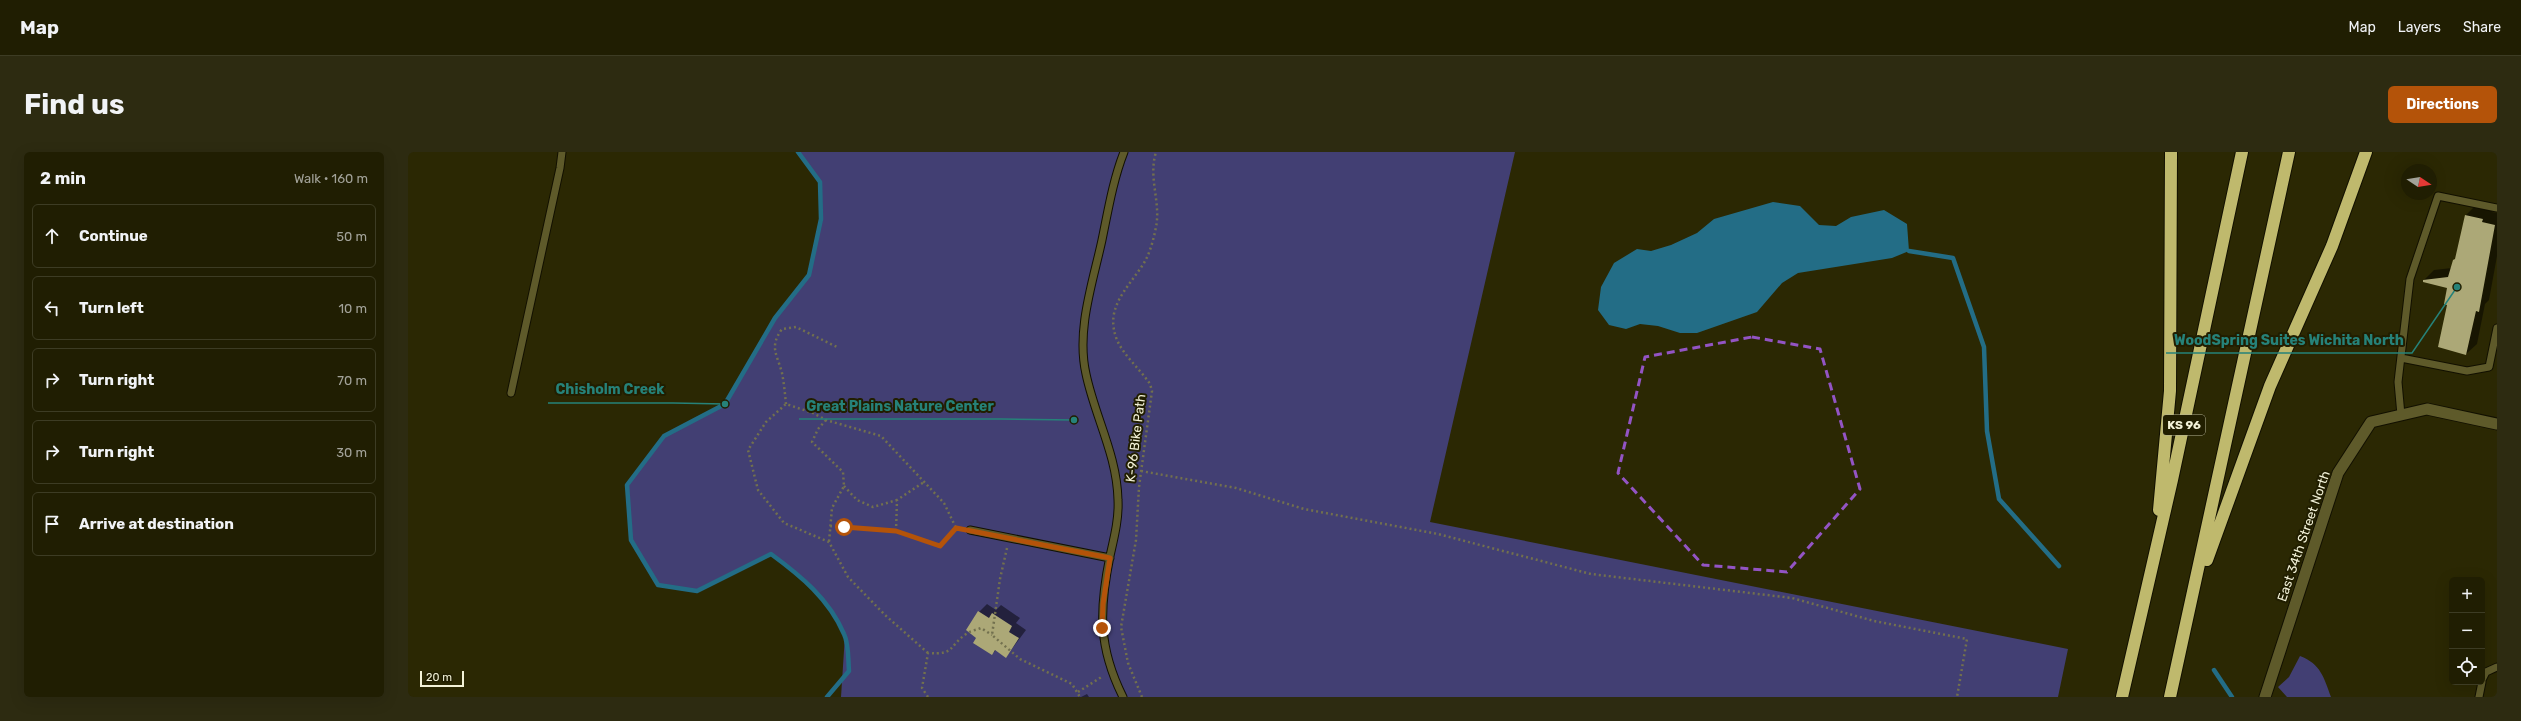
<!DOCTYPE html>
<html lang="en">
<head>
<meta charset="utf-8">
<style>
	:root { --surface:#201e02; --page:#2d2b11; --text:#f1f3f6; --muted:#a2a299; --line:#3d3c24; --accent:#b45309 }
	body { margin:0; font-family:Rubik,sans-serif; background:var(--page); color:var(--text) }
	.controls { position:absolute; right:12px; bottom:12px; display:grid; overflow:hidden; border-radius:6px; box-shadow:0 4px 16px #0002 }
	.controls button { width:36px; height:36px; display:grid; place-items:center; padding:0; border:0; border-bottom:1px solid var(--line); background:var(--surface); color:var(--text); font:20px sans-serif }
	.compass { position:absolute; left:1993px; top:12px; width:36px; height:36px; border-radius:50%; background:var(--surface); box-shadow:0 4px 16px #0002; rotate:102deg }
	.scale { position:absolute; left:12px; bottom:10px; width:44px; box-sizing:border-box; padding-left:4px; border:2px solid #f3f2d8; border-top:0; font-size:11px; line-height:14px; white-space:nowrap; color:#f3f2d8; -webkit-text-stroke:3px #211e00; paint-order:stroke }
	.stop { position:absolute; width:12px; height:12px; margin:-9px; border:3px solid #b45309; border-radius:50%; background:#fff }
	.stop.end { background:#b45309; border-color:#fff; box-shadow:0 1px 4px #0008 }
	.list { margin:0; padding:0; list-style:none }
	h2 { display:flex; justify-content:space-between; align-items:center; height:52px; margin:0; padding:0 16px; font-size:17px }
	h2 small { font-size:13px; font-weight:400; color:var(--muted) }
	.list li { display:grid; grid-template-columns:26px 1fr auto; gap:12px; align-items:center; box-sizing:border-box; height:64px; margin:0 8px 8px; padding:0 8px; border:1px solid var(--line); border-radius:6px }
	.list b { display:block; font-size:15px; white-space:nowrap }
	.list em { font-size:13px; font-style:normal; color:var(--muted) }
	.icon { flex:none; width:22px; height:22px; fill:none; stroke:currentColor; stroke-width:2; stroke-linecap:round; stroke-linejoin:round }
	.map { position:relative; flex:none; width:2089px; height:545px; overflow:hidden; border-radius:6px }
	header { display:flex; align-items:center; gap:24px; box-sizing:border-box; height:56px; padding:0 20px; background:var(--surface); border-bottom:1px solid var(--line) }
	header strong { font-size:19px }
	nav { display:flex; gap:22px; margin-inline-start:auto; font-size:14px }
	.intro { display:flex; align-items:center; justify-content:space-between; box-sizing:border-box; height:96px; padding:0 24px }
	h1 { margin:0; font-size:28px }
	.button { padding:10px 18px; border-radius:6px; background:var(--accent); color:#fff; font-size:14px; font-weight:700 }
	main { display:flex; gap:24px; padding:0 24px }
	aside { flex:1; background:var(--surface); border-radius:6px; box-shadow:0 4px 16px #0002 }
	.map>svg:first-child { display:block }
</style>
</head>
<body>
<header>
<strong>Map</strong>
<nav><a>Map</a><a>Layers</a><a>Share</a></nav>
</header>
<div class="intro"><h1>Find us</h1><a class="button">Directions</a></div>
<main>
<aside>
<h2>2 min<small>Walk · 160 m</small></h2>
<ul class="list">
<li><svg class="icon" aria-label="ahead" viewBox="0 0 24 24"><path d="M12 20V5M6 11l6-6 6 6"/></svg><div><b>Continue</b></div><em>50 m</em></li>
<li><svg class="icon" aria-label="left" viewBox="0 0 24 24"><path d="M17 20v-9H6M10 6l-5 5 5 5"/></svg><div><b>Turn left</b></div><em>10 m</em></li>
<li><svg class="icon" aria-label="right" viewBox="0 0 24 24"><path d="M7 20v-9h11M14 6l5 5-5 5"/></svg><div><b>Turn right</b></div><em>70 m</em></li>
<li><svg class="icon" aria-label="right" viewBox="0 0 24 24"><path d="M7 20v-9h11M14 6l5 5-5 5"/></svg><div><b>Turn right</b></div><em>30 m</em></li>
<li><svg class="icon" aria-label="arrive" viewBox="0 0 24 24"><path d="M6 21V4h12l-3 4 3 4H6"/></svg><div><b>Arrive at destination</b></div></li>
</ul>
</aside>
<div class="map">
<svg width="2089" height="545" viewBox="0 0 2089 545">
	<rect width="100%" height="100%" fill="#2b2803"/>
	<!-- green -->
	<path fill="#423f73" d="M 390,0 L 1107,0 L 1022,370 L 1660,497 L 1650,545 L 433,545 L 437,483 L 418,451 L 398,428 L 363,402 L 289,439 L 250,433 L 223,388 L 219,333 L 256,284 L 317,252 L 367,166 L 401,123 L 413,67 L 412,30 Z
		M 1892,504 C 1913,512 1916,526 1923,545 L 1879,545 L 1870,535 L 1881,525 Z"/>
	<!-- water -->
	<path fill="#236d86" d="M 1365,50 L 1392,54 L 1411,73 L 1428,74 L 1443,65 L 1476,58 L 1499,72 L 1501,99 L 1484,106 L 1390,121 L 1374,131 L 1349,160 L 1289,181 L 1272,181 L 1250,174 L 1232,172 L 1218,177 L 1201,173 L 1190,158 L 1193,135 L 1206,111 L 1229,97 L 1243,99 L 1263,93 L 1289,81 L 1306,67 Z"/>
	<!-- shadow -->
	<path fill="#0007" d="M 2068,53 L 2085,56 L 2084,60 L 2089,61 L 2089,104 L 2081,148 L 2077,152 L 2069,192 L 2058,202 L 2040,152 L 2041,135 L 2016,128 L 2026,118 L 2044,116 L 2049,105 L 2058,63 Z
		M 579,452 L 588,458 L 593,453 L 612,466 L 608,471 L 618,478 L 598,505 L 588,498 L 584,502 L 570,486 L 571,460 Z
		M 679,542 L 681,545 L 673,545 Z"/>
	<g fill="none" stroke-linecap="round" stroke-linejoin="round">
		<!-- stream -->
		<path stroke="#236d86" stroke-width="4.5" d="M 390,0 L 412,30 L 413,67 L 401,123 L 367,166 L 317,252 L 256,284 L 219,333 L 223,388 L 250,433 L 289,439 L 363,402 C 393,424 421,447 436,482 C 441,492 440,508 441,519 L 419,545
			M 1501,99 L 1545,106 L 1576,195 L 1579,279 L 1591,347 L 1651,414
			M 1806,518 L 1824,545"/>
	</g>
	<!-- building -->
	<path fill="#aca877" d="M 2057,63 L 2075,67 L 2074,70 L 2087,73 L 2071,160 L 2068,159 L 2058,203 L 2030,195 L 2039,153 L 2036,152 L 2039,136 L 2015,130 L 2015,128 L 2040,125 L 2045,108 L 2047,107 Z
		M 570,459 L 581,466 L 584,461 L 604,474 L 601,480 L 611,486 L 598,506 L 587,498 L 584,503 L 565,491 L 568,486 L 558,478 Z"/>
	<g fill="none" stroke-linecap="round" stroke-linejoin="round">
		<defs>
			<path id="service" d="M 1993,206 L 2059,219 L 2081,215 L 2089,176
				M 103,241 L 152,16 L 154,0
				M 1993,263 L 1990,230 L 2002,127 L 2030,44 L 2089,56
				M 562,378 L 702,406
				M 2074,528 L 2078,520 L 2089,515
				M 715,545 C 690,495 691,458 702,404 C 706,386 711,367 710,348 C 709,303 687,265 678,222 C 668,178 685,130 694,88 C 700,59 705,28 716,0
				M 2071,545 L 2074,530"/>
			<path id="minor" d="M 1857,545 L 1930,321 L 1963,270 L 2019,257 L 2089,272"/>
			<path id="motorway" d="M 1751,358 L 1762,239 L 1763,0
				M 1799,408 L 1862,234 L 1924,94 L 1958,0
				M 1714,545 L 1764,328 L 1834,0
				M 1762,545 L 1881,0"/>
		</defs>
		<!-- service casing -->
		<use href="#service" stroke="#121000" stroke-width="9"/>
		<!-- minor casing -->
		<use href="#minor" stroke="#121000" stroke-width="13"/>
		<!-- motorway casing -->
		<use href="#motorway" stroke="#121000" stroke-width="14"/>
		<!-- path -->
		<path stroke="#72704e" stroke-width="2.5" stroke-dasharray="2 3" stroke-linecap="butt" d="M 378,252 C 377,242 376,231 374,221 C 369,202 361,195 374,177 L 388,175 L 429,195
			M 418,268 L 410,277 L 404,290 L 435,320 L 436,334 L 424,356 L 421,390
			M 733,319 L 828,336 L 896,357 L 1030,382 L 1183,422 L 1384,446 L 1466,469 L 1559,487 L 1549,545
			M 436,334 L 449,348 L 465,355 L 489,348
			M 422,374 L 488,379 L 532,394 L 548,376
			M 488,379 L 489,348 L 516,330
			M 599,396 L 592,427 L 584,483 L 612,507 L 664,532 L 672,545
			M 520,501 L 477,463 L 440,425 L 421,390 L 376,371 L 350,338 L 340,298 L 358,270 L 378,252 L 405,261 L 418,268 L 473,284 L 536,351 L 548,376 L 553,377
			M 670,540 L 695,524
			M 520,545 L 514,536 L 520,501 C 547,503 540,495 558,482 C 562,479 568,478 573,476 L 584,483
			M 734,545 L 720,511 L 713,475 L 728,388 L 731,335 L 744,239 L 742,232 C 732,217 716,204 709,188 C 697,158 716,140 732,117 C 741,105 745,90 748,75 C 753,50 740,26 748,0"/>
		<!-- service -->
		<use href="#service" stroke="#5e5a2a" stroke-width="7"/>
		<!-- minor -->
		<use href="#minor" stroke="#5e5a2a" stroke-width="11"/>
		<!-- motorway -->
		<use href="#motorway" stroke="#bfb96d" stroke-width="12"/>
	</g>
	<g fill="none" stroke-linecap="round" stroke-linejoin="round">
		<!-- route -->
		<path stroke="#b45309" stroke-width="5" d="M 436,375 L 488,379 L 532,394 L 548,376 L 702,406 L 695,452 L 694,476"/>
	</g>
	<!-- marked area -->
	<path fill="none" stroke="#9354c4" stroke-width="3" stroke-dasharray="8 5" stroke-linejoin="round" d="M 1344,185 L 1412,197 L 1452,337 L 1379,420 L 1295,413 L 1210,321 L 1237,205 Z"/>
	<g text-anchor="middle" stroke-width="4" stroke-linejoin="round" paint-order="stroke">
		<!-- shield labels -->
		<rect fill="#211e00" stroke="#b4b297" stroke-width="1" x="1755" y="263" width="42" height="20" rx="3"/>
		<g font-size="12" font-weight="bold" fill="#f3f2d8">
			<text x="1776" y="277">KS 96</text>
		</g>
		<!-- street labels -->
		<g font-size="13" fill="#f3f2d8" stroke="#211e00">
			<text transform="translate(727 286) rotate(-83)" y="5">K-96 Bike Path</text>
			<text transform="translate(1895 384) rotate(-71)" y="5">East 34th Street North</text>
		</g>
	</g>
	<!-- callouts -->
	<path fill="none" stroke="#268279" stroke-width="1.5" d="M2049 135L2004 201H1758M317 252L265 251H140M666 268L594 267H391"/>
	<g fill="#268279" stroke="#211e00" stroke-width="1.5">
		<circle cx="2049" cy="135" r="4"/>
		<circle cx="317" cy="252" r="4"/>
		<circle cx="666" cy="268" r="4"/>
	</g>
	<g font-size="14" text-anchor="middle" font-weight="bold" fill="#268279" stroke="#211e00" stroke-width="4" stroke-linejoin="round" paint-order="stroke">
		<text x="1881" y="193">WoodSpring Suites Wichita North</text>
		<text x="202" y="242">Chisholm Creek</text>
		<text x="492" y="259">Great Plains Nature Center</text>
	</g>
</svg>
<div class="controls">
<button>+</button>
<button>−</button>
<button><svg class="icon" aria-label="locate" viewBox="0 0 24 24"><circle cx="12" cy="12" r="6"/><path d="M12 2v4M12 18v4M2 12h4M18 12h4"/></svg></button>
</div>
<svg class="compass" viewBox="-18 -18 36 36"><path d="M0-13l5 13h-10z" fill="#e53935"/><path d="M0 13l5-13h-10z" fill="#a2a299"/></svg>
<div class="scale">20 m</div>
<div class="stop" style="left:436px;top:375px"></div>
<div class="stop end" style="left:694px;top:476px"></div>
</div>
</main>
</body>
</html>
